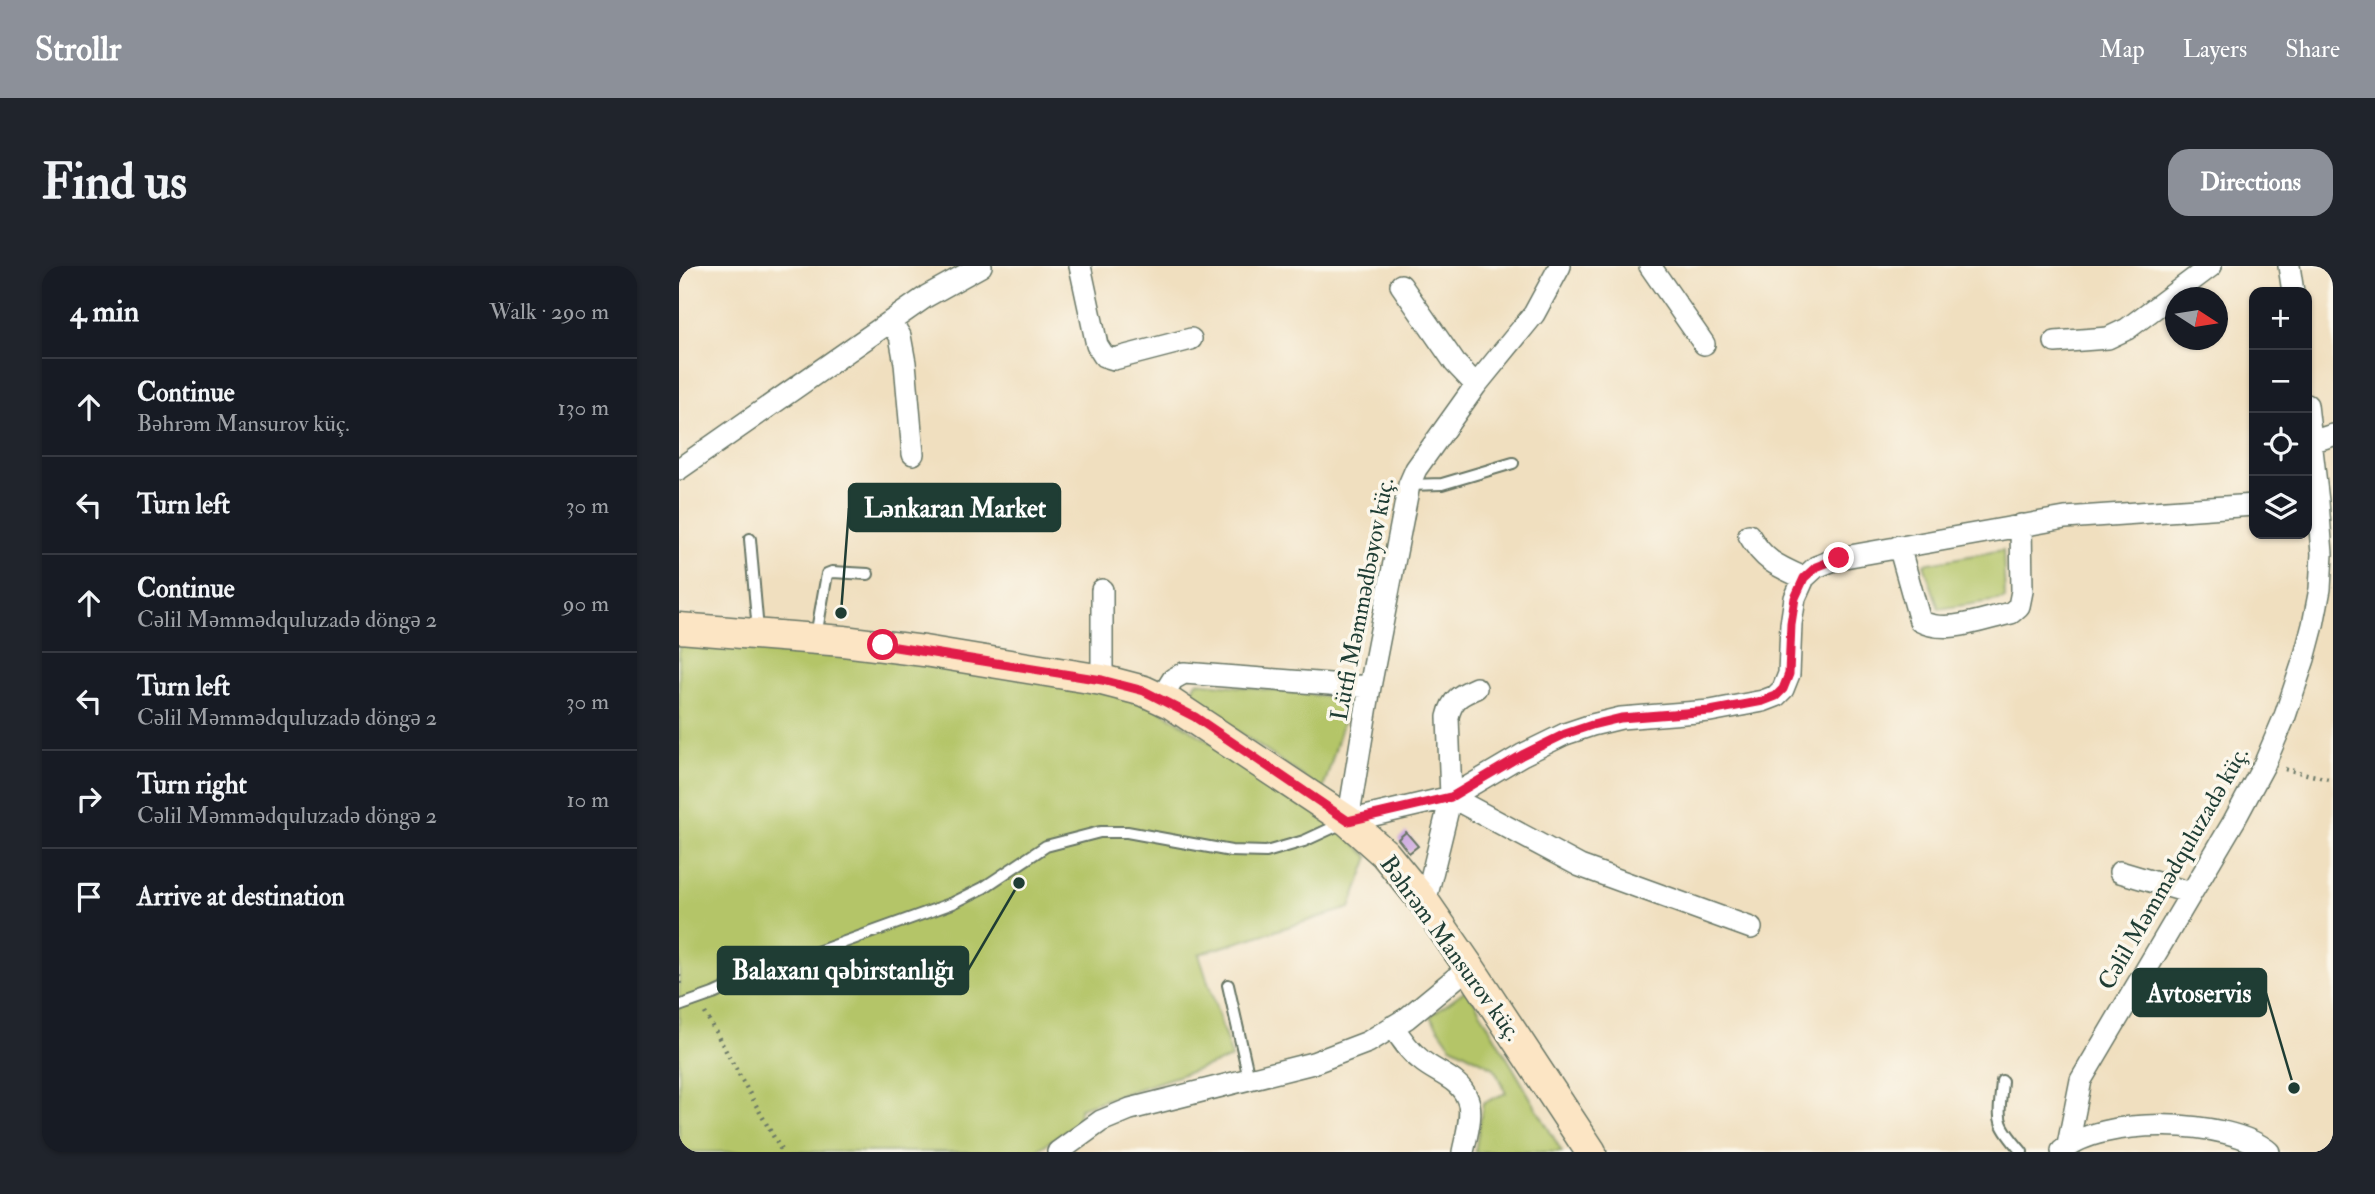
<!DOCTYPE html>
<html lang="en">
<head>
<meta charset="utf-8">
<style>
	:root { --surface:#171b24; --page:#20242c; --text:#f1f3f6; --muted:#9ea1a6; --line:#363941; --accent:#8c9099 }
	body { margin:0; font-family:"IM FELL Double Pica",serif; background:var(--page); color:var(--text) }
	.controls { position:absolute; right:21px; top:21px; display:grid; overflow:hidden; border-radius:14px; box-shadow:0 2px 5px #0004 }
	.controls button { width:63px; height:63px; display:grid; place-items:center; padding:0; border:0; border-bottom:2px solid var(--line); background:var(--surface); color:var(--text); font:35px sans-serif }
	.compass { position:absolute; left:1486px; top:21px; width:63px; height:63px; border-radius:50%; background:var(--surface); box-shadow:0 2px 5px #0004; rotate:102deg }
	.stop { position:absolute; width:21px; height:21px; margin:-16px; border:5px solid #e11d48; border-radius:50%; background:#fff }
	.stop.end { background:#e11d48; border-color:#fff; box-shadow:0 2px 7px #0008 }
	.list { margin:0; padding:0; list-style:none }
	h2 { display:flex; justify-content:space-between; align-items:center; height:91px; margin:0; padding:0 28px; font-size:30px }
	h2 small { font-size:23px; font-weight:400; color:var(--muted) }
	.list li { display:grid; grid-template-columns:46px 1fr auto; gap:21px; align-items:center; box-sizing:border-box; height:98px; padding:0 28px; border-top:2px solid var(--line) }
	.list b { display:block; font-size:26px; white-space:nowrap }
	.list p { margin:0; font-size:23px; white-space:nowrap; color:var(--muted) }
	.list em { font-size:23px; font-style:normal; color:var(--muted) }
	.icon { flex:none; width:38px; height:38px; fill:none; stroke:currentColor; stroke-width:2; stroke-linecap:round; stroke-linejoin:round }
	.map { position:relative; flex:none; width:1654px; height:886px; overflow:hidden; border-radius:21px }
	header { display:flex; align-items:center; gap:42px; box-sizing:border-box; height:98px; padding:0 35px; background:var(--accent); color:#fff }
	header strong { font-size:33px }
	nav { display:flex; gap:38px; margin-inline-start:auto; font-size:24px }
	.intro { display:flex; align-items:center; justify-content:space-between; box-sizing:border-box; height:168px; padding:0 42px }
	h1 { margin:0; font-size:49px }
	.button { padding:18px 32px; border-radius:21px; background:var(--accent); color:#fff; font-size:24px; font-weight:700 }
	main { display:flex; gap:42px; padding:0 42px }
	aside { flex:1; background:var(--surface); border-radius:21px; box-shadow:0 2px 5px #0004 }
	.map>svg:first-child { display:block }
</style>
</head>
<body>
<header>
<strong>Strollr</strong>
<nav><a>Map</a><a>Layers</a><a>Share</a></nav>
</header>
<div class="intro"><h1>Find us</h1><a class="button">Directions</a></div>
<main>
<aside>
<h2>4 min<small>Walk · 290 m</small></h2>
<ul class="list">
<li><svg class="icon" aria-label="ahead" viewBox="0 0 24 24"><path d="M12 20V5M6 11l6-6 6 6"/></svg><div><b>Continue</b><p>Bəhrəm Mansurov küç.</p></div><em>130 m</em></li>
<li><svg class="icon" aria-label="left" viewBox="0 0 24 24"><path d="M17 20v-9H6M10 6l-5 5 5 5"/></svg><div><b>Turn left</b></div><em>30 m</em></li>
<li><svg class="icon" aria-label="ahead" viewBox="0 0 24 24"><path d="M12 20V5M6 11l6-6 6 6"/></svg><div><b>Continue</b><p>Cəlil Məmmədquluzadə döngə 2</p></div><em>90 m</em></li>
<li><svg class="icon" aria-label="left" viewBox="0 0 24 24"><path d="M17 20v-9H6M10 6l-5 5 5 5"/></svg><div><b>Turn left</b><p>Cəlil Məmmədquluzadə döngə 2</p></div><em>30 m</em></li>
<li><svg class="icon" aria-label="right" viewBox="0 0 24 24"><path d="M7 20v-9h11M14 6l5 5-5 5"/></svg><div><b>Turn right</b><p>Cəlil Məmmədquluzadə döngə 2</p></div><em>10 m</em></li>
<li><svg class="icon" aria-label="arrive" viewBox="0 0 24 24"><path d="M6 21V4h12l-3 4 3 4H6"/></svg><div><b>Arrive at destination</b></div></li>
</ul>
</aside>
<div class="map">
<svg width="1654" height="886" viewBox="0 0 1654 886">
	<rect width="100%" height="100%" fill="#fbf7ec"/>
	<filter id="ink" filterUnits="userSpaceOnUse"><feTurbulence type="fractalNoise" baseFrequency=".0143" numOctaves="2"/><feDisplacementMap in="SourceGraphic" scale="14" xChannelSelector="R" yChannelSelector="G"/><feConvolveMatrix kernelMatrix="1 2 1 2 8 2 1 2 1" color-interpolation-filters="sRGB"/></filter>
	<filter id="wash" filterUnits="userSpaceOnUse"><feTurbulence type="fractalNoise" baseFrequency=".00686" numOctaves="4" result="noise"/><feDisplacementMap in="SourceGraphic" scale="28" xChannelSelector="R" yChannelSelector="G"/><feGaussianBlur stdDeviation="1.57" result="paint"/><feColorMatrix in="noise" values="0 0 0 0 0 0 0 0 0 0 0 0 0 0 0 0 0 1.4 0 .05"/><feComposite in="paint" operator="in"/></filter>
	<g filter="url(#wash)">
		<rect width="100%" height="100%" fill="#f0dfbf"/>
		<!-- green -->
		<path fill="#b4c568" stroke="#6a814e" stroke-width="2" d="M 1324,284 L 1326,333 L 1260,343 L 1245,298 Z
			M 0,375 L 211,390 L 448,430 L 475,440 L 652,554 L 690,591 L 671,642 L 520,688 L 553,792 L 401,842 L 397,858 L 355,886 L 0,886 Z
			M 518,416 L 671,433 L 644,524 L 510,432 Z
			M 788,723 L 883,886 L 796,886 L 804,837 L 827,827 L 815,802 L 772,780 L 751,750 Z"/>
		<g id="blocks">
			<!-- building -->
			<path fill="#c8a0e0" d="M 727,566 L 739,580 L 730,587 L 719,573 Z"/>
		</g>
	</g>
	<g filter="url(#ink)">
		<use href="#blocks" fill-opacity="0" stroke="#687665" stroke-width="2"/>
		<g fill="none" stroke-linecap="round" stroke-linejoin="round">
			<defs>
				<path id="lane" d="M 730,219 L 763,218 L 834,197
					M 71,273 L 79,365
					M 137,370 L 148,308 L 153,306 L 189,308
					M 549,719 L 570,812
					M 0,740 L 34,728 L 85,705 L 274,637 L 304,622 L 367,580 L 421,566 L 448,566 L 552,585 L 587,586 L 625,575 L 664,557
					M 1323,815 C 1320,855 1315,854 1343,886"/>
				<path id="street" d="M 401,0 L 418,79 L 425,90 L 435,93 L 512,73
					M 881,0 L 855,48 L 797,119 L 737,203 L 730,219 L 691,421 L 669,555 L 772,531 L 843,489 L 886,468 L 913,459 L 942,452 L 1031,445 L 1084,435 L 1097,430 L 1104,423 L 1110,408 L 1112,358 L 1116,332 L 1125,312 L 1137,301 L 1160,292 L 1386,252 L 1575,239
					M 971,0 L 1025,78
					M 1610,0 L 1614,26
					M 722,19 L 776,97 L 797,119
					M 212,56 L 221,70 L 226,97 L 234,188
					M 1376,76 L 1429,72 L 1448,63 L 1532,0
					M 1632,176 L 1654,169
					M 0,203 L 248,30 L 302,0
					M 1070,269 C 1085,295 1098,300 1125,312
					M 1220,280 L 1241,355 C 1267,369 1304,353 1332,347 L 1340,340 L 1343,325 L 1342,259
					M 423,414 L 423,324
					M 482,432 L 494,413 L 505,407 L 691,421
					M 772,531 L 901,600 L 1072,662
					M 1441,606 L 1512,627
					M 746,637 L 772,531 L 769,451 C 773,433 781,429 797,422
					M 714,760 C 722,773 730,785 742,794 C 757,807 780,812 788,832 C 795,846 787,871 784,886
					M 1389,879 L 1402,814 L 1555,555 L 1585,499 L 1606,450 L 1625,393 L 1634,359 L 1641,323 L 1643,288 L 1639,236 L 1628,139
					M 1383,885 C 1420,850 1551,852 1590,886
					M 379,886 L 422,855 L 451,843 L 634,797 L 689,776 L 728,752 L 790,701"/>
				<path id="secondary" d="M 0,362 L 164,375 L 245,385 L 423,414 L 465,425 L 493,438 L 669,555 L 706,588 L 746,637 L 790,701 L 912,886"/>
			</defs>
			<!-- lane casing -->
			<use href="#lane" stroke="#687665" stroke-width="14"/>
			<!-- street casing -->
			<use href="#street" stroke="#687665" stroke-width="24"/>
			<!-- secondary casing -->
			<use href="#secondary" stroke="#687665" stroke-width="33"/>
			<!-- path -->
			<path stroke="#687665" stroke-width="4.5" stroke-dasharray="2 5" stroke-linecap="butt" d="M 1606,503 L 1654,514
				M 0,709 L 1,721
				M 26,747 L 103,886"/>
			<!-- lane -->
			<use href="#lane" stroke="#fff" stroke-width="10"/>
			<!-- street -->
			<use href="#street" stroke="#fff" stroke-width="21"/>
			<!-- secondary -->
			<use href="#secondary" stroke="#fce5c4" stroke-width="30"/>
		</g>
	</g>
	<g fill="none" stroke-linecap="round" stroke-linejoin="round" filter="url(#ink)">
		<!-- route -->
		<path stroke="#e11d48" stroke-width="9" d="M 204,379 L 423,414 L 465,425 L 516,451 L 669,555 L 772,531 L 843,489 L 886,468 L 913,459 L 942,452 L 1031,445 L 1084,435 L 1097,430 L 1104,423 L 1110,408 L 1112,358 L 1116,332 L 1125,312 L 1137,301 L 1160,292"/>
	</g>
	<g text-anchor="middle" stroke-width="7" stroke-linejoin="round" paint-order="stroke">
		<!-- street labels -->
		<g font-size="24" fill="#1f3d34" stroke="#fbf7ec">
			<text transform="translate(683 333) rotate(-79)" y="8">Lütfi Məmmədbəyov küç.</text>
			<text transform="translate(1494 602) rotate(-60)" y="8">Cəlil Məmmədquluzadə küç.</text>
			<text transform="translate(772 682) rotate(54)" y="8">Bəhrəm Mansurov küç.</text>
		</g>
	</g>
	<!-- callouts -->
	<path fill="none" stroke="#1f3d34" stroke-width="2.5" d="M162 347L170 242M340 617L289 704M1615 822L1587 727"/>
	<g fill="#1f3d34" stroke="#fbf7ec" stroke-width="2.5">
		<circle cx="162" cy="347" r="7"/>
		<circle cx="340" cy="617" r="7"/>
		<circle cx="1615" cy="822" r="7"/>
	</g>
	<g fill="#1f3d34" stroke="#1f3d34" stroke-width="2.5">
		<rect x="170" y="218" width="211" height="47" rx="7"/>
		<rect x="39" y="681" width="250" height="47" rx="7"/>
		<rect x="1454" y="703" width="133" height="47" rx="7"/>
	</g>
	<g font-size="26" text-anchor="middle" font-weight="bold" fill="#fff">
		<text x="276" y="251">Lənkaran Market</text>
		<text x="164" y="713">Balaxanı qəbirstanlığı</text>
		<text x="1520" y="736">Avtoservis</text>
	</g>
</svg>
<div class="controls">
<button>+</button>
<button>−</button>
<button><svg class="icon" aria-label="locate" viewBox="0 0 24 24"><circle cx="12" cy="12" r="6"/><path d="M12 2v4M12 18v4M2 12h4M18 12h4"/></svg></button>
<button><svg class="icon" aria-label="layers" viewBox="0 0 24 24"><path d="M12 4l9 5-9 5-9-5zM3 14l9 5 9-5"/></svg></button>
</div>
<svg class="compass" viewBox="-18 -18 36 36"><path d="M0-13l5 13h-10z" fill="#e53935"/><path d="M0 13l5-13h-10z" fill="#9ea1a6"/></svg>
<div class="stop" style="left:204px;top:379px"></div>
<div class="stop end" style="left:1160px;top:292px"></div>
</div>
</main>
</body>
</html>
